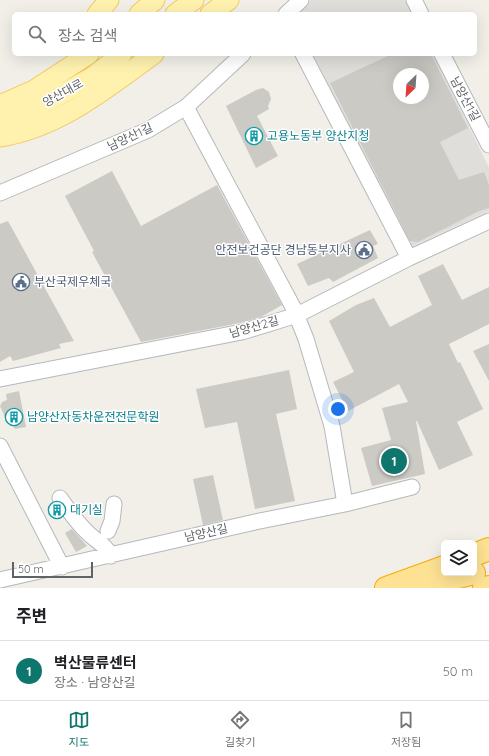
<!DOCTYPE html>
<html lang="ko">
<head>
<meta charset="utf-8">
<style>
	:root { --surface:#fff; --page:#f2f2f2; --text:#202124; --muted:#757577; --line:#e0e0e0; --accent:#0f766e }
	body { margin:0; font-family:Quicksand,"Noto Sans KR",sans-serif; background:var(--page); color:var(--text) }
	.controls { position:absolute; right:12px; bottom:12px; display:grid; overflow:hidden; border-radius:6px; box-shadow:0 4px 16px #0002 }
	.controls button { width:36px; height:36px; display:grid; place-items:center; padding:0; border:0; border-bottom:1px solid var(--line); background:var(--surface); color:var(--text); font:20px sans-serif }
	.compass { position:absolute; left:393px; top:68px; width:36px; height:36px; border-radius:50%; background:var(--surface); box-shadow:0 4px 16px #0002; rotate:205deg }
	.scale { position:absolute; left:12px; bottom:10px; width:81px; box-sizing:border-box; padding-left:4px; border:2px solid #5f6368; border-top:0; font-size:11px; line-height:14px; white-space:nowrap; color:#5f6368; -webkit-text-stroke:3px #fff; paint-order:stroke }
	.you { position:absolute; left:338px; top:409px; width:14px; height:14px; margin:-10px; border:3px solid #fff; border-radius:50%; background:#1a73e8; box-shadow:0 0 0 6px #1a73e833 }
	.badge { display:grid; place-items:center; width:26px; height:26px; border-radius:50%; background:var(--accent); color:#fff; font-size:13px; font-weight:700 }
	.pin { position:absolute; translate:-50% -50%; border:2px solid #fff; box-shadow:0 1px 4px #0006 }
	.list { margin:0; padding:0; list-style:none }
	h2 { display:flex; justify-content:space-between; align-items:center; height:52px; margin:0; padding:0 16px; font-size:17px }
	h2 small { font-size:13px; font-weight:400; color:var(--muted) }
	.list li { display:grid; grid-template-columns:26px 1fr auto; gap:12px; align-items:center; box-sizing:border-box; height:60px; padding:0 16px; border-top:1px solid var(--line) }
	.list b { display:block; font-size:15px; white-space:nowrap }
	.list p { margin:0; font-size:13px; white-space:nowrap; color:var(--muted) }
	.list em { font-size:13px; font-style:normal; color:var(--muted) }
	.icon { flex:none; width:22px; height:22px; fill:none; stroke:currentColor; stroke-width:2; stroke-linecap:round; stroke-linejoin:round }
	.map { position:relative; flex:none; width:489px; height:588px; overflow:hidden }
	.search { position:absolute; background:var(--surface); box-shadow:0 4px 16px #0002; left:12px; right:12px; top:12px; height:44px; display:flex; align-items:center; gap:10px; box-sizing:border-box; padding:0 14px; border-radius:6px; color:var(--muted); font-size:15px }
	.sheet { height:112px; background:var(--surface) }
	nav { display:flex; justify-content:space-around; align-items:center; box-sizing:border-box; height:56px; border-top:1px solid var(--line); background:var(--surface); font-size:11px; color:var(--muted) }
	nav a { display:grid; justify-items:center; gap:2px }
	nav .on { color:var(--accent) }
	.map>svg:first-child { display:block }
</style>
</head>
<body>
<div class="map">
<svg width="489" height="588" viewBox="0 0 489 588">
	<rect width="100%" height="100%" fill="#f1efe8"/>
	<!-- industrial -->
	<path fill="#e0deda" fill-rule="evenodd" d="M 311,0 L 405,0 L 413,14 L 297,14 Z
		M 313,54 L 434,54 L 489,168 L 489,211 L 411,247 ZM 399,74 L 423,74 L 423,98 L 399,98 Z"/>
	<!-- building -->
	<path fill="#cccac5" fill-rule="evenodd" d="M 392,54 L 431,54 L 468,128 L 440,142 L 459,180 L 484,172 L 489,185 L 489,208 L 479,211 L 418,242 L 410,241 L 330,83 ZM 399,74 L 423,74 L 423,98 L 399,98 Z
		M 263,88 L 269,92 L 271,99 L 268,106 L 269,109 L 257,116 L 278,156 L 256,168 L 226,106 L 256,90 Z
		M 112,171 L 141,226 L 217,185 L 282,305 L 261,317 L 240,323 L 141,342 L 92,252 L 94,251 L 65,196 Z
		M 8,221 L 74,341 L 59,344 L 61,348 L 13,361 L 10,356 L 0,362 L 0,224 Z
		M 370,230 L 378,244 L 373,246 L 378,258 L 333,282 L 329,278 L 308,286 L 297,264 Z
		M 443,264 L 462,300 L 489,287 L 489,324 L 449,344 L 458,363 L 460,362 L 483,409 L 457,422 L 473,455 L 439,470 L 417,421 L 416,421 L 425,474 L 372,486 L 361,448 L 391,440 L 382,408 L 408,402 L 399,384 L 348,411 L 333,382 L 354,372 L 329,321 L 356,305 L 374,298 L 390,327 L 432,305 L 418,276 Z
		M 489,344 L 489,381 L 473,351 Z
		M 289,370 L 297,409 L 276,414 L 295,501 L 255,509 L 237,422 L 205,428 L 196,389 Z
		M 19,391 L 26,427 L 15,429 L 12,424 L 8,424 L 0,406 L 2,402 L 7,400 L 6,394 Z
		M 213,475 L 223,520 L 203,525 L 193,479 Z
		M 72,529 L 87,546 L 76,552 L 65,533 Z"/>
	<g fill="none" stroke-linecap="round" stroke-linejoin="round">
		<defs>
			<path id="minor" d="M 414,0 L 421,14
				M 286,14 L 301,0
				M 303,54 L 409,258
				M 442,54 L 489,145
				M 186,107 L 294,309 L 306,339 L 332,426 L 345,504
				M 0,193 L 148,130 L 186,107 L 243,54
				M 0,379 L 242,332 L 297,315 L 409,258 L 489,221
				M 0,446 L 62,567
				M 60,498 C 69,511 77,523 88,533 C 96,541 106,545 111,556
				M 108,531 L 112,521 L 114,504
				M 0,580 L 255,522 L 345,504 L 412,487"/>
			<path id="major" d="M 97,14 L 109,0
				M 139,14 L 155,0
				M 175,14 L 194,0
				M 210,14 L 229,0
				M 0,105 L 34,90 L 89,54
				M 0,125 L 55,98 L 92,77 L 122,54
				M 0,137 C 59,128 107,88 154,54"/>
			<path id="highway" d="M 474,555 L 489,549
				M 427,585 L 474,573
				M 386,588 L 444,567
				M 484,588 L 489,587"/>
		</defs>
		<!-- minor casing -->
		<use href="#minor" stroke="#b5b8bc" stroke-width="17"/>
		<!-- major casing -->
		<use href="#major" stroke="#f2c960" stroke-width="21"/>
		<!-- highway casing -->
		<use href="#highway" stroke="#f9ab00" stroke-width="24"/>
		<!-- minor -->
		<use href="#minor" stroke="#fff" stroke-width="15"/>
		<!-- major -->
		<use href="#major" stroke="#fff2af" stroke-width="19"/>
		<!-- highway -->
		<use href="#highway" stroke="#fde293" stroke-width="22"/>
	</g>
	<!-- icons -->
	<defs>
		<symbol id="building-ring" viewBox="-11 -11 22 22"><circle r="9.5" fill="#fff" stroke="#0f9aa8" stroke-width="1.5"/><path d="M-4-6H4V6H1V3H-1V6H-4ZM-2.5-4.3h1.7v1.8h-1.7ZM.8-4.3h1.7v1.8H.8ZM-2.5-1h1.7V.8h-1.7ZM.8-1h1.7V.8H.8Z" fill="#0f9aa8"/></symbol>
		<symbol id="civic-ring" viewBox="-11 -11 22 22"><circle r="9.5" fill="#fff" stroke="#5c6f8a" stroke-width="1.5"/><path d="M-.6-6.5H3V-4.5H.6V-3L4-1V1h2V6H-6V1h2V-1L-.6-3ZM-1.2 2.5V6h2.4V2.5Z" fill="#5c6f8a"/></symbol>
	</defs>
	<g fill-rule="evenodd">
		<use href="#building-ring" x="244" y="126" width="20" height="20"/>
		<use href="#civic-ring" x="354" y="240" width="20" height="20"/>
		<use href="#civic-ring" x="11" y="272" width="20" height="20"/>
		<use href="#building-ring" x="4" y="407" width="20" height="20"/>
		<use href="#building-ring" x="47" y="500" width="20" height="20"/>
	</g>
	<g text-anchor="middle" stroke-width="3" stroke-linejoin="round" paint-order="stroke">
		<!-- street labels -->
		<g font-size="12" fill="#5f6368" stroke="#fff">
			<text transform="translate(63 93) rotate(-29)" y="4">양산대로</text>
			<text transform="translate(465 99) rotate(62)" y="4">남양산1길</text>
			<text transform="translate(130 137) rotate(-25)" y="4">남양산1길</text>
			<text transform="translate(254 327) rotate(-16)" y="4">남양산2길</text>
			<text transform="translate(206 533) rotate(-13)" y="4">남양산길</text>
		</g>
		<!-- culture labels -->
		<g font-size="12" fill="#0d838f" stroke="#fff" text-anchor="start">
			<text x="267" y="140">고용노동부 양산지청</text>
			<text x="27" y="421">남양산자동차운전전문학원</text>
			<text x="70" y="514">대기실</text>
		</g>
		<!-- service labels -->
		<g font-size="12" fill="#4e5e75" stroke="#fff" text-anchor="end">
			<text x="351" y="254">안전보건공단 경남동부지사</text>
			<text x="34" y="286" text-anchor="start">부산국제우체국</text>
		</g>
	</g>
</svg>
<div class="controls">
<button><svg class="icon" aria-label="layers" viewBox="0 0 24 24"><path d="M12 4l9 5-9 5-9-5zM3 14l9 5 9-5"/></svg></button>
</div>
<svg class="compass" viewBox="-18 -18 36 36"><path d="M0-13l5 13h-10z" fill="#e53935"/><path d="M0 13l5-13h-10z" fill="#757577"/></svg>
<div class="scale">50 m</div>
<div class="you"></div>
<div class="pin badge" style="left:394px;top:461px">1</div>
<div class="search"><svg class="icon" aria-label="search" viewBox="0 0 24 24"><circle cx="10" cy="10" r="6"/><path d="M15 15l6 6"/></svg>장소 검색</div>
</div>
<section class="sheet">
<h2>주변<small></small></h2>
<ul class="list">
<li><span class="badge">1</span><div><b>벽산물류센터</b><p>장소 · 남양산길</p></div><em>50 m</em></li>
</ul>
</section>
<nav>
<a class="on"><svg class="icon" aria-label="map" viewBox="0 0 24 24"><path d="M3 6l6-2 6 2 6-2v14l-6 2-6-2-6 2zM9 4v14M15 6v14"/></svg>지도</a>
<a><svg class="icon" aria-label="directions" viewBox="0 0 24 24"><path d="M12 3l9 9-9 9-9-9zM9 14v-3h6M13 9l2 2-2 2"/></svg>길찾기</a>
<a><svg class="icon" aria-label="saved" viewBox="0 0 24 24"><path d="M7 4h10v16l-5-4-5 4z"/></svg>저장됨</a>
</nav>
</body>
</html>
